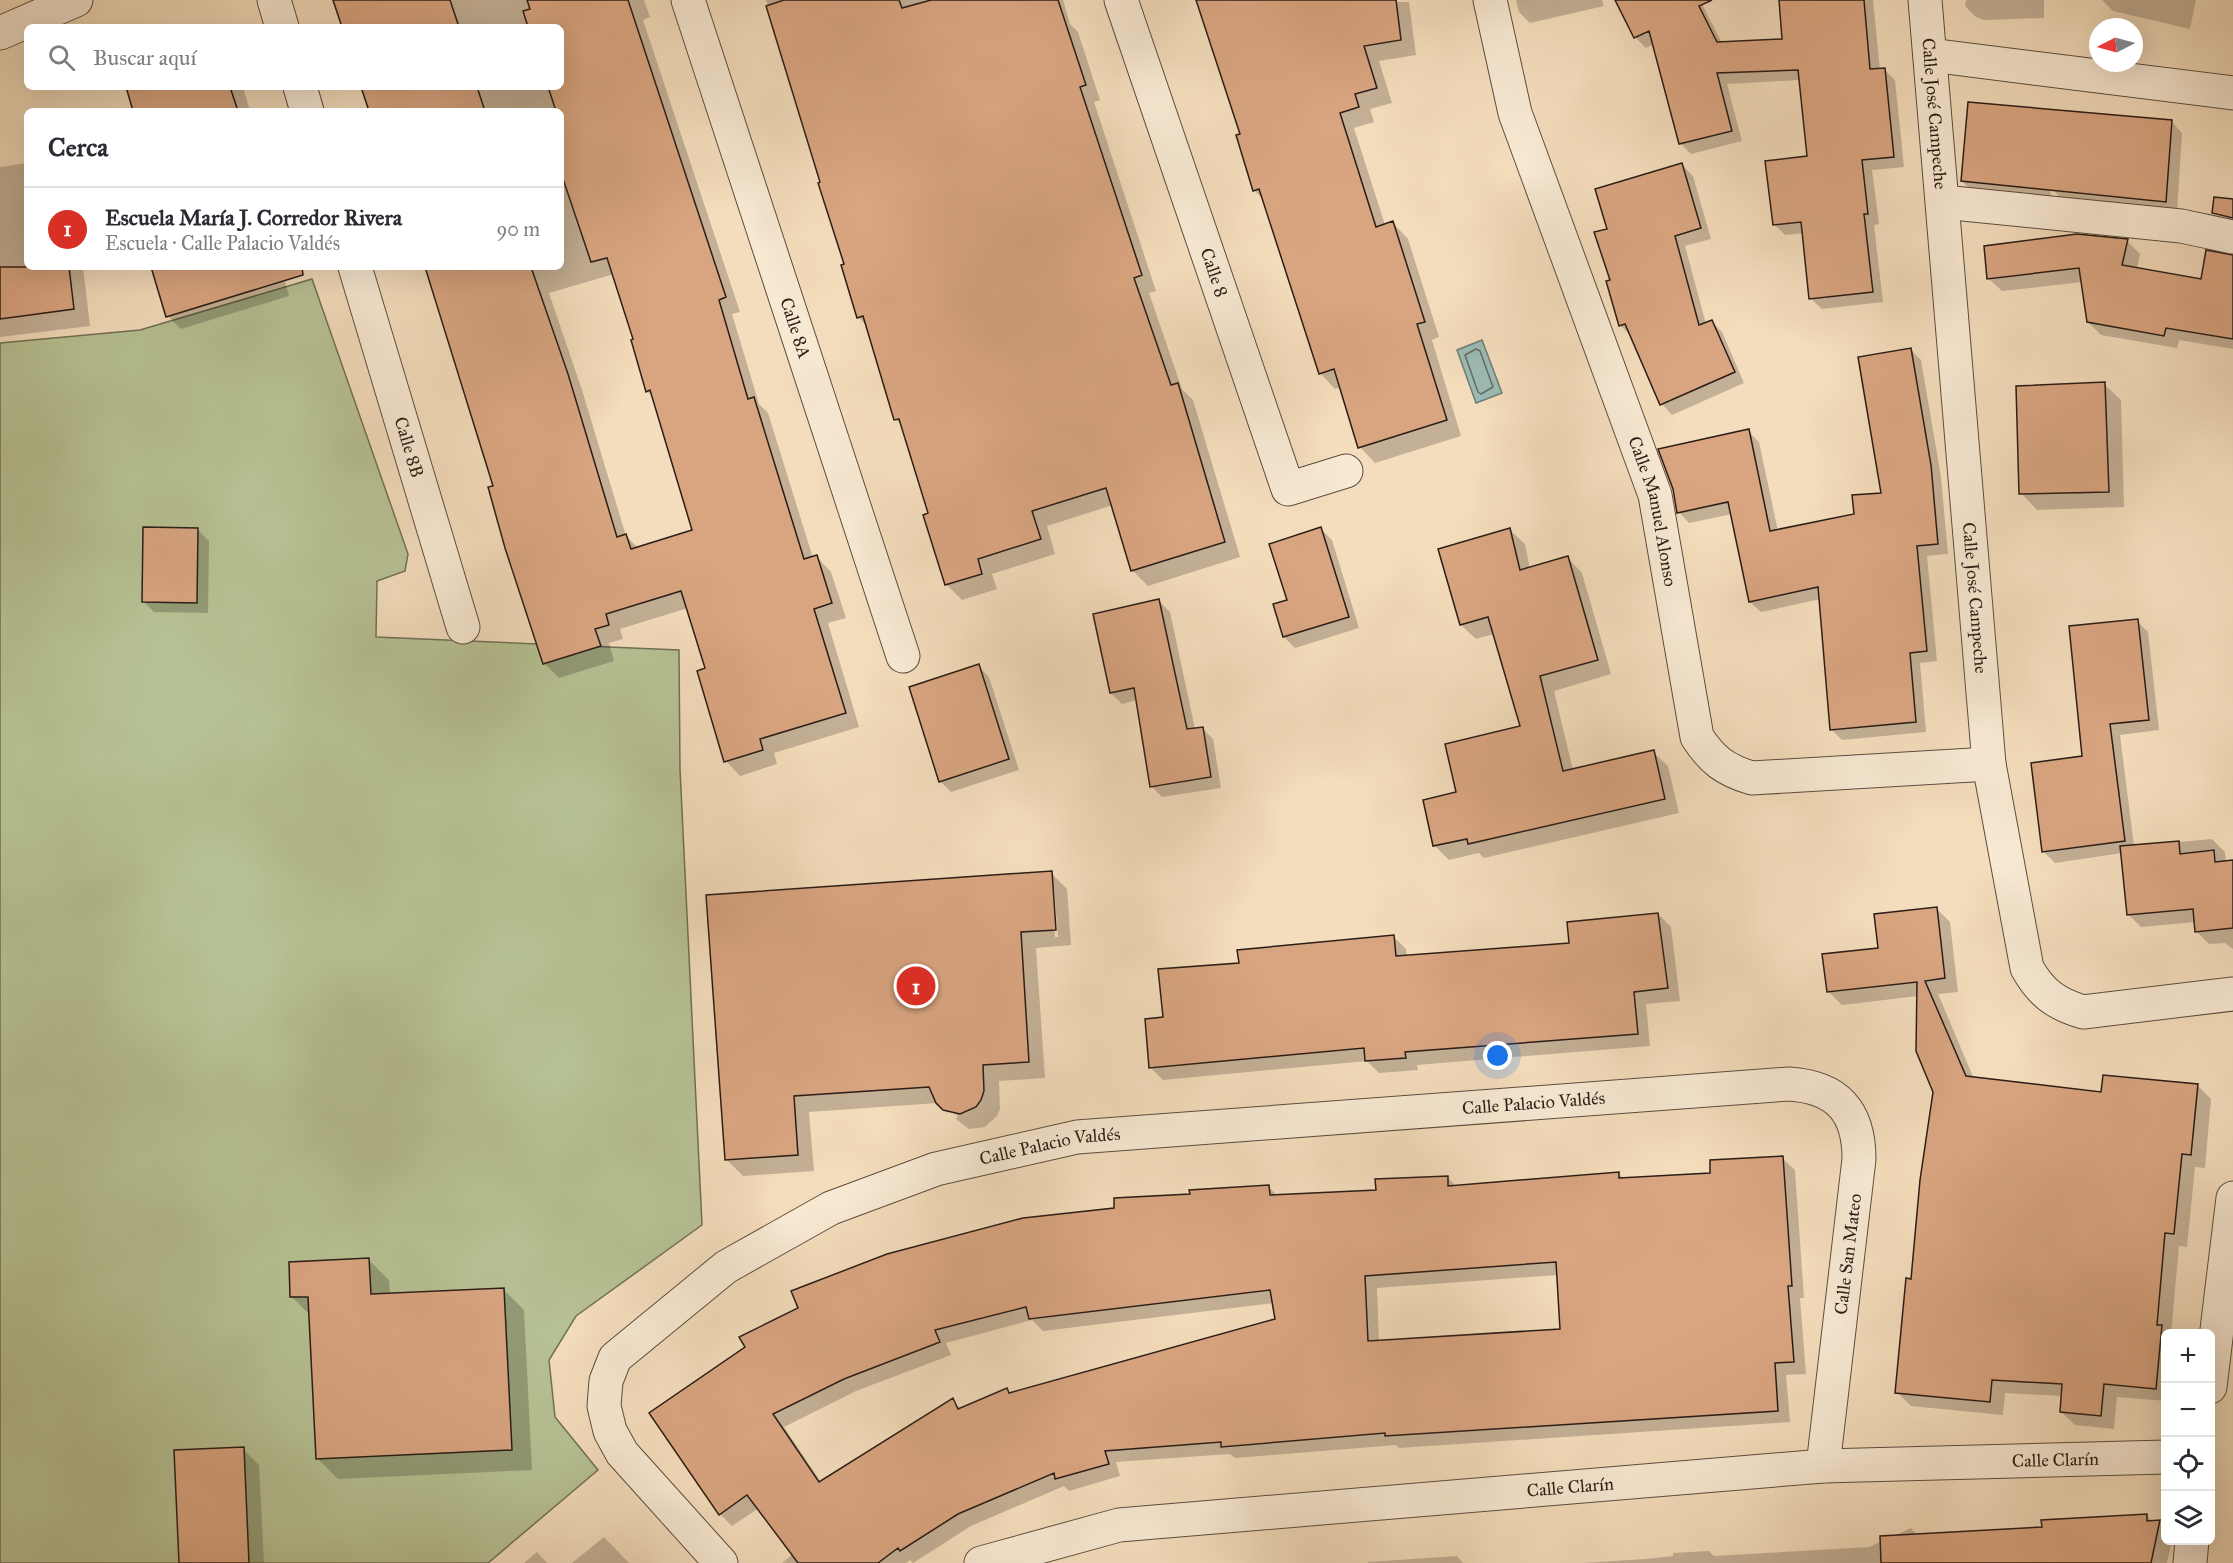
<!DOCTYPE html>
<html lang="es">
<head>
<meta charset="utf-8">
<style>
	:root { --surface:#fff; --page:#f2f2f3; --text:#2b2b33; --muted:#7c7c81; --line:#e1e1e2; --accent:#d93025 }
	body { margin:0; font-family:"IM FELL Great Primer",serif; background:var(--page); color:var(--text) }
	.controls { position:absolute; right:18px; bottom:18px; display:grid; overflow:hidden; border-radius:9px; box-shadow:0 6px 24px #0002 }
	.controls button { width:54px; height:54px; display:grid; place-items:center; padding:0; border:0; border-bottom:2px solid var(--line); background:var(--surface); color:var(--text); font:30px sans-serif }
	.compass { position:absolute; left:2089px; top:18px; width:54px; height:54px; border-radius:50%; background:var(--surface); box-shadow:0 6px 24px #0002; rotate:264deg }
	.you { position:absolute; left:1498px; top:1056px; width:21px; height:21px; margin:-15px; border:4px solid #fff; border-radius:50%; background:#1a73e8; box-shadow:0 0 0 9px #1a73e833 }
	.badge { display:grid; place-items:center; width:39px; height:39px; border-radius:50%; background:var(--accent); color:#fff; font-size:20px; font-weight:700 }
	.pin { position:absolute; translate:-50% -50%; border:3px solid #fff; box-shadow:0 2px 6px #0006 }
	.list { margin:0; padding:0; list-style:none }
	h2 { display:flex; justify-content:space-between; align-items:center; height:78px; margin:0; padding:0 24px; font-size:26px }
	h2 small { font-size:20px; font-weight:400; color:var(--muted) }
	.list li { display:grid; grid-template-columns:39px 1fr auto; gap:18px; align-items:center; box-sizing:border-box; height:84px; padding:0 24px; border-top:2px solid var(--line) }
	.list b { display:block; font-size:22px; white-space:nowrap }
	.list p { margin:0; font-size:20px; white-space:nowrap; color:var(--muted) }
	.list em { font-size:20px; font-style:normal; color:var(--muted) }
	.icon { flex:none; width:33px; height:33px; fill:none; stroke:currentColor; stroke-width:2; stroke-linecap:round; stroke-linejoin:round }
	.map { position:relative; flex:none; width:2233px; height:1563px; overflow:hidden }
	.search { position:absolute; background:var(--surface); box-shadow:0 6px 24px #0002; left:24px; top:24px; width:540px; height:66px; display:flex; align-items:center; gap:15px; box-sizing:border-box; padding:0 21px; border-radius:9px; color:var(--muted); font-size:22px }
	.panel { position:absolute; background:var(--surface); box-shadow:0 6px 24px #0002; left:24px; top:108px; width:540px; height:162px; border-radius:9px }
	.map>svg:first-child { display:block }
</style>
</head>
<body>
<div class="map">
<svg width="2233" height="1563" viewBox="0 0 2233 1563">
	<rect width="100%" height="100%" fill="#f4ddbc"/>
	<filter id="stains"><feTurbulence type="fractalNoise" baseFrequency=".00333" numOctaves="4"/><feColorMatrix values="0 0 0 0 .2 0 0 0 0 .09 0 0 0 0 .02 0 0 0 .5 -.17"/></filter>
	<radialGradient id="worn" r=".72"><stop offset=".6" stop-color="#630" stop-opacity="0"/><stop offset="1" stop-color="#630" stop-opacity=".3"/></radialGradient>
	<!-- green -->
	<path fill="#b7c294" stroke="#707056" stroke-width="1.5" d="M 312,279 L 408,554 L 405,571 L 377,581 L 376,637 L 679,650 L 680,769 L 702,1225 L 576,1316 L 549,1360 L 555,1417 L 598,1470 L 488,1563 L 0,1563 L 0,343 L 140,330 Z"/>
	<!-- water -->
	<path fill="#9cbbb4" stroke="#6e7c75" stroke-width="1.5" d="M 1482,340 L 1502,393 L 1476,403 L 1457,350 Z"/>
	<!-- shadow -->
	<path fill="#0003" fill-rule="evenodd" d="M 332,0 L 644,0 L 650,17 L 643,20 L 740,312 L 732,314 L 759,404 L 768,413 L 813,558 L 817,557 L 831,572 L 846,618 L 828,623 L 859,727 L 774,753 L 777,764 L 740,776 L 726,761 L 707,669 L 688,608 L 620,629 L 623,639 L 609,643 L 614,661 L 559,678 L 544,663 L 494,487 L 426,267 L 561,267 L 561,111 L 370,111 L 362,87 L 561,87 L 561,27 L 341,27 ZM 614,274 L 635,340 L 647,391 L 654,398 L 694,531 L 638,548 L 626,536 L 582,390 L 549,293 Z
		M 766,0 L 1063,0 L 1070,24 L 1078,32 L 1100,100 L 1094,102 L 1156,291 L 1149,293 L 1182,389 L 1193,400 L 1240,557 L 1148,586 L 1132,570 L 1113,505 L 1047,526 L 1055,554 L 992,574 L 997,589 L 962,600 L 947,585 L 925,516 L 930,514 L 903,426 L 895,419 L 868,327 L 858,317 L 822,183 Z
		M 1195,0 L 1409,2 L 1416,55 L 1379,61 L 1392,103 L 1370,109 L 1374,122 L 1354,128 L 1385,225 L 1393,223 L 1408,239 L 1439,337 L 1432,340 L 1461,436 L 1375,463 L 1360,447 L 1341,387 L 1335,389 L 1320,373 L 1265,201 L 1254,190 L 1242,135 L 1200,6 Z
		M 1516,0 L 1602,0 L 1604,6 L 1530,23 L 1519,12 Z
		M 1617,0 L 1700,0 L 1722,43 L 1784,40 L 1795,0 L 1873,0 L 1880,70 L 1884,69 L 1895,80 L 1904,167 L 1872,170 L 1879,224 L 1874,225 L 1883,302 L 1822,309 L 1811,299 L 1804,233 L 1785,235 L 1774,224 L 1809,157 L 1800,80 L 1727,84 L 1742,141 L 1691,154 L 1680,143 L 1654,44 L 1646,48 L 1635,37 Z
		M 1966,0 L 2044,0 L 2044,18 L 1984,20 L 1976,17 L 1965,6 Z
		M 2102,0 L 2196,0 L 2190,29 L 2113,11 Z
		M 127,87 L 243,87 L 250,111 L 135,111 Z
		M 2070,114 L 2172,122 L 2182,133 L 2177,212 L 2064,201 L 2053,190 Z
		M 2048,122 L 2051,200 L 1973,192 L 1962,181 Z
		M 27,163 L 27,267 L 83,267 L 90,326 L 0,337 L 0,167 Z
		M 1682,165 L 1693,176 L 1711,239 L 1685,246 L 1706,324 L 1711,321 L 1722,332 L 1744,383 L 1672,415 L 1662,404 L 1631,336 L 1620,325 L 1612,281 L 1609,230 Z
		M 2127,241 L 2140,254 L 2137,269 L 2202,281 L 2233,263 L 2233,349 L 2179,340 L 2177,348 L 2101,335 L 2088,322 L 2082,282 L 2002,291 L 1988,278 Z
		M 153,267 L 281,267 L 289,296 L 181,329 L 168,316 Z
		M 1911,350 L 1921,360 L 1941,477 L 1948,554 L 1927,556 L 1937,661 L 1920,663 L 1926,732 L 1842,740 L 1831,729 L 1821,599 L 1761,612 L 1750,602 L 1732,514 L 1689,523 L 1679,512 L 1748,431 L 1759,442 L 1778,531 L 1856,515 L 1883,494 Z
		M 2104,384 L 2121,400 L 2124,507 L 2037,510 L 2021,493 Z
		M 1321,529 L 1332,540 L 1359,628 L 1295,648 L 1284,637 L 1275,605 L 1289,601 Z
		M 198,530 L 209,541 L 208,613 L 154,612 L 143,601 Z
		M 1510,530 L 1525,544 L 1530,569 L 1568,558 L 1582,573 L 1611,674 L 1554,691 L 1573,770 L 1653,752 L 1668,766 L 1679,813 L 1484,858 L 1479,853 L 1449,860 L 1434,845 L 1458,793 L 1522,727 L 1494,634 L 1476,639 L 1461,625 L 1440,550 Z
		M 1159,601 L 1170,612 L 1195,729 L 1202,728 L 1213,739 L 1221,788 L 1162,797 L 1151,786 L 1137,700 L 1122,704 L 1111,693 Z
		M 2137,621 L 2148,632 L 2159,730 L 2120,735 L 2134,846 L 2212,839 L 2225,852 L 2226,862 L 2233,862 L 2233,949 L 2225,943 L 2209,944 L 2197,932 L 2196,922 L 2141,927 L 2128,914 L 2122,853 L 2055,863 L 2044,852 Z
		M 978,666 L 989,677 L 1019,770 L 951,792 L 940,781 Z
		M 1051,873 L 1067,889 L 1071,945 L 1036,948 L 1045,1078 L 999,1081 L 1000,1109 L 997,1116 L 985,1127 L 969,1129 L 949,1114 L 956,1119 L 958,1116 L 948,1110 L 948,1113 L 938,1103 L 809,1112 L 814,1171 L 743,1176 L 727,1160 L 708,897 ZM 1051,888 L 1054,888 L 1058,937 L 1055,937 Z
		M 1937,909 L 1950,922 L 1958,992 L 1938,994 L 1974,1079 L 2102,1094 L 2197,1085 L 2211,1099 L 2205,1168 L 2195,1167 L 2187,1247 L 2179,1246 L 2171,1334 L 2166,1334 L 2166,1401 L 2117,1397 L 2114,1429 L 2075,1425 L 2061,1412 L 2063,1396 L 2005,1393 L 2003,1415 L 1911,1406 L 1897,1392 L 1935,1091 L 1918,996 L 1842,1005 L 1828,991 L 1879,949 Z
		M 1658,914 L 1671,927 L 1680,1001 L 1646,1004 L 1650,1046 L 1417,1065 L 1418,1070 L 1379,1073 L 1367,1061 L 1163,1080 L 1150,1067 L 1164,1018 L 1241,964 L 1394,937 L 1406,949 L 1407,956 L 1571,944 Z
		M 1782,1158 L 1795,1170 L 1804,1298 L 1800,1298 L 1806,1374 L 1786,1375 L 1790,1422 L 1399,1448 L 1396,1445 L 1235,1458 L 1230,1454 L 1116,1462 L 1120,1476 L 1069,1491 L 1064,1486 L 971,1526 L 913,1563 L 910,1560 L 906,1563 L 782,1563 L 793,1554 L 759,1508 L 732,1526 L 720,1514 L 651,1414 L 1116,1209 L 1191,1195 L 1269,1187 L 1278,1197 L 1378,1192 L 1447,1177 L 1457,1187 L 1618,1173 L 1624,1179 L 1712,1174 ZM 1558,1275 L 1562,1330 L 1379,1342 L 1377,1288 ZM 1274,1303 L 1277,1320 L 1011,1394 L 1006,1389 L 961,1409 L 952,1400 L 821,1482 L 784,1427 L 856,1391 L 951,1355 L 946,1343 L 1032,1320 L 1043,1331 Z
		M 369,1260 L 389,1280 L 390,1294 L 503,1289 L 524,1310 L 532,1470 L 338,1479 L 317,1458 L 311,1316 L 292,1297 Z
		M 243,1449 L 259,1465 L 264,1563 L 181,1563 Z
		M 2146,1515 L 2153,1522 L 2160,1522 L 2166,1527 L 2166,1540 L 2172,1540 L 2167,1563 L 1583,1563 L 1645,1559 L 1673,1556 L 1673,1553 L 1709,1551 L 1714,1556 L 1869,1547 L 1911,1528 L 1918,1536 L 2043,1528 Z
		M 604,1537 L 629,1563 L 572,1563 Z
		M 537,1552 L 547,1563 L 524,1563 Z
		M 1457,1556 L 1463,1563 L 1368,1563 L 1368,1562 Z"/>
	<g fill="none" stroke-linecap="round" stroke-linejoin="round">
		<!-- shore -->
		<path stroke="#626c66" stroke-width="1.5" d="M 1476,349 L 1480,351 L 1493,387 L 1481,394 L 1478,392 L 1465,355 Z"/>
	</g>
	<!-- building -->
	<path fill="#d9a581" stroke="#291d17" stroke-width="1.5" fill-rule="evenodd" d="M 333,0 L 450,0 L 459,27 L 342,27 Z
		M 527,0 L 628,0 L 726,297 L 719,300 L 748,399 L 754,397 L 804,559 L 817,555 L 832,603 L 814,609 L 846,713 L 760,739 L 763,750 L 724,762 L 697,671 L 705,668 L 681,591 L 606,614 L 609,625 L 595,629 L 601,646 L 543,664 L 505,548 L 488,487 L 493,486 L 425,267 L 531,267 L 568,374 L 617,537 L 626,534 L 631,549 L 692,530 L 650,390 L 646,392 L 631,340 L 633,339 L 607,258 L 591,262 L 561,173 L 561,111 L 556,111 L 548,87 L 561,87 L 561,27 L 528,27 L 523,11 L 530,9 Z
		M 784,0 L 899,0 L 902,8 L 931,0 L 1058,0 L 1086,85 L 1080,87 L 1142,275 L 1134,278 L 1171,385 L 1178,383 L 1225,542 L 1131,571 L 1106,488 L 1032,511 L 1041,539 L 978,559 L 982,574 L 945,585 L 923,515 L 928,513 L 899,419 L 894,420 L 863,316 L 857,318 L 841,265 L 844,264 L 818,183 L 820,182 L 766,6 Z
		M 1196,0 L 1396,0 L 1401,40 L 1364,46 L 1377,88 L 1355,94 L 1359,107 L 1340,113 L 1376,227 L 1393,221 L 1425,322 L 1417,324 L 1447,420 L 1358,448 L 1334,369 L 1319,374 L 1259,189 L 1253,191 L 1236,135 L 1240,134 Z
		M 1615,0 L 1712,0 L 1699,6 L 1717,42 L 1782,39 L 1779,0 L 1864,0 L 1870,69 L 1885,68 L 1894,157 L 1862,160 L 1868,214 L 1864,214 L 1873,292 L 1809,299 L 1801,222 L 1773,225 L 1765,161 L 1807,156 L 1798,70 L 1717,73 L 1732,131 L 1679,144 L 1649,31 L 1634,38 Z
		M 126,87 L 230,87 L 238,111 L 133,111 Z
		M 361,87 L 477,87 L 485,111 L 369,111 Z
		M 1968,102 L 2172,120 L 2166,202 L 1961,181 Z
		M 1682,163 L 1701,228 L 1675,236 L 1699,325 L 1712,320 L 1735,372 L 1660,405 L 1625,324 L 1619,326 L 1606,281 L 1610,280 L 1594,232 L 1607,229 L 1595,189 Z
		M 2214,197 L 2233,199 L 2233,218 L 2212,213 Z
		M 2077,234 L 2128,239 L 2122,265 L 2201,279 L 2206,250 L 2233,255 L 2233,339 L 2166,328 L 2164,336 L 2087,322 L 2079,268 L 1987,279 L 1984,246 Z
		M 0,267 L 69,267 L 74,309 L 0,319 Z
		M 151,267 L 302,267 L 303,275 L 166,317 Z
		M 1911,348 L 1931,465 L 1938,544 L 1917,546 L 1927,651 L 1910,653 L 1916,722 L 1830,730 L 1818,587 L 1749,602 L 1728,502 L 1677,513 L 1673,489 L 1658,449 L 1749,429 L 1770,531 L 1854,514 L 1852,495 L 1881,493 L 1858,357 Z
		M 2105,382 L 2109,492 L 2019,494 L 2016,386 Z
		M 143,527 L 198,528 L 197,603 L 142,602 Z
		M 1321,527 L 1349,617 L 1283,637 L 1273,604 L 1287,600 L 1269,544 Z
		M 1510,528 L 1520,570 L 1568,556 L 1598,660 L 1540,676 L 1563,771 L 1654,750 L 1665,799 L 1468,844 L 1467,839 L 1433,846 L 1423,800 L 1456,792 L 1445,744 L 1520,726 L 1488,617 L 1460,625 L 1438,549 Z
		M 1159,599 L 1187,729 L 1203,727 L 1211,777 L 1150,787 L 1134,688 L 1110,693 L 1093,614 Z
		M 2138,619 L 2149,720 L 2110,724 L 2125,841 L 2042,852 L 2031,763 L 2082,756 L 2069,626 Z
		M 979,664 L 1009,759 L 939,782 L 909,687 Z
		M 2179,841 L 2180,854 L 2214,850 L 2215,862 L 2233,860 L 2233,928 L 2195,932 L 2193,909 L 2127,915 L 2120,846 Z
		M 1052,871 L 1056,930 L 1021,932 L 1029,1062 L 983,1065 L 984,1091 L 981,1100 L 976,1107 L 960,1114 L 943,1110 L 936,1103 L 929,1087 L 794,1096 L 798,1155 L 725,1160 L 706,895 Z
		M 1937,907 L 1945,978 L 1925,981 L 1966,1076 L 2101,1092 L 2103,1075 L 2198,1084 L 2191,1155 L 2182,1154 L 2174,1234 L 2165,1233 L 2157,1325 L 2162,1325 L 2156,1389 L 2104,1384 L 2101,1416 L 2060,1412 L 2062,1384 L 1992,1380 L 1990,1402 L 1895,1393 L 1906,1278 L 1911,1279 L 1920,1180 L 1933,1092 L 1916,1051 L 1917,982 L 1827,992 L 1822,954 L 1878,948 L 1874,914 Z
		M 1658,913 L 1668,988 L 1634,992 L 1638,1034 L 1405,1052 L 1406,1058 L 1365,1061 L 1364,1048 L 1149,1068 L 1145,1019 L 1163,1017 L 1158,969 L 1239,963 L 1237,950 L 1394,935 L 1396,956 L 1569,943 L 1567,922 Z
		M 1783,1156 L 1792,1286 L 1788,1286 L 1794,1362 L 1775,1363 L 1778,1411 L 1385,1436 L 1385,1433 L 1221,1447 L 1221,1442 L 1105,1451 L 1109,1464 L 1055,1479 L 1054,1473 L 958,1514 L 900,1551 L 898,1548 L 878,1563 L 798,1563 L 747,1495 L 719,1515 L 649,1413 L 745,1347 L 739,1337 L 798,1308 L 791,1291 L 887,1254 L 1023,1218 L 1114,1208 L 1114,1198 L 1190,1194 L 1189,1190 L 1269,1185 L 1270,1195 L 1376,1190 L 1375,1179 L 1448,1176 L 1448,1186 L 1619,1172 L 1619,1178 L 1710,1173 L 1710,1160 ZM 1556,1262 L 1560,1329 L 1368,1341 L 1365,1276 ZM 1270,1290 L 1275,1319 L 1009,1393 L 1007,1388 L 958,1409 L 953,1398 L 819,1482 L 773,1414 L 844,1379 L 940,1342 L 935,1330 L 1026,1307 L 1029,1319 Z
		M 369,1258 L 371,1294 L 504,1288 L 512,1450 L 316,1459 L 308,1297 L 290,1297 L 289,1262 Z
		M 244,1447 L 249,1563 L 179,1563 L 174,1450 Z
		M 2147,1514 L 2147,1521 L 2160,1520 L 2151,1563 L 1881,1563 L 1880,1536 L 2042,1527 L 2041,1520 Z"/>
	<g fill="none" stroke-linecap="round" stroke-linejoin="round">
		<defs>
			<g id="minor">
				<path d="M 274,0 L 282,27"/>
				<path id="s1" d="M 688,0 L 903,656"/>
				<path id="s2" d="M 1121,0 L 1288,489 L 1346,471"/>
				<path id="s3" d="M 1490,0 L 1515,113 L 1655,495 L 1697,737 C 1712,760 1725,770 1752,778 L 1989,764"/>
				<path id="s4" d="M 1925,0 L 1989,764 L 2027,968 C 2041,993 2056,1004 2083,1012 L 2233,994"/>
				<path d="M 0,33 L 76,0"/>
				<path d="M 1930,55 L 2233,93"/>
				<path d="M 300,87 L 307,111"/>
				<path d="M 1943,202 L 2181,226 L 2233,237"/>
				<path id="s5" d="M 355,267 L 463,627"/>
				<path d="M 2210,1387 L 2233,1198"/>
				<path id="s6" d="M 721,1563 L 622,1453 L 610,1431 L 604,1406 L 606,1381 L 615,1358 L 726,1267 L 831,1208 L 936,1169 L 1077,1137 L 1789,1084 C 1837,1087 1859,1111 1859,1159 L 1823,1466"/>
				<path id="s7" d="M 981,1563 L 1119,1525 L 1823,1466 L 2166,1457"/>
				<path d="M 2190,1563 L 2192,1540"/>
			</g>
		</defs>
		<!-- minor casing -->
		<use href="#minor" stroke="#5c4d40" stroke-width="35"/>
		<!-- minor -->
		<use href="#minor" stroke="#f8e9d3" stroke-width="33"/>
	</g>
	<g text-anchor="middle" stroke-width="5" stroke-linejoin="round" paint-order="stroke">
		<!-- street labels -->
		<g font-size="18" fill="#291d17" stroke="#f8e9d3">
			<text dy="6" stroke="none"><textPath href="#s4" startOffset="114">Calle José Campeche</textPath></text>
			<text dy="6" stroke="none"><textPath href="#s2" startOffset="288">Calle 8</textPath></text>
			<text dy="6" stroke="none"><textPath href="#s1" startOffset="345">Calle 8A</textPath></text>
			<text dy="6" stroke="none"><textPath href="#s5" startOffset="188">Calle 8B</textPath></text>
			<text dy="6" stroke="none"><textPath href="#s3" startOffset="538">Calle Manuel Alonso</textPath></text>
			<text dy="6" stroke="none"><textPath href="#s4" startOffset="600">Calle José Campeche</textPath></text>
			<text dy="6" stroke="none"><textPath href="#s6" startOffset="1227">Calle Palacio Valdés</textPath></text>
			<text dy="6" stroke="none"><textPath href="#s6" startOffset="741">Calle Palacio Valdés</textPath></text>
			<text transform="translate(1848 1254) rotate(-83)" y="6">Calle San Mateo</text>
			<text dy="6" stroke="none"><textPath href="#s7" startOffset="1082">Calle Clarín</textPath></text>
			<text dy="6" stroke="none"><textPath href="#s7" startOffset="596">Calle Clarín</textPath></text>
		</g>
	</g>
	<rect width="100%" height="100%" filter="url(#stains)"/>
	<rect width="100%" height="100%" fill="url(#worn)"/>
</svg>
<div class="controls">
<button>+</button>
<button>−</button>
<button><svg class="icon" aria-label="locate" viewBox="0 0 24 24"><circle cx="12" cy="12" r="6"/><path d="M12 2v4M12 18v4M2 12h4M18 12h4"/></svg></button>
<button><svg class="icon" aria-label="layers" viewBox="0 0 24 24"><path d="M12 4l9 5-9 5-9-5zM3 14l9 5 9-5"/></svg></button>
</div>
<svg class="compass" viewBox="-18 -18 36 36"><path d="M0-13l5 13h-10z" fill="#e53935"/><path d="M0 13l5-13h-10z" fill="#7c7c81"/></svg>
<div class="you"></div>
<div class="pin badge" style="left:916px;top:986px">1</div>
<div class="search"><svg class="icon" aria-label="search" viewBox="0 0 24 24"><circle cx="10" cy="10" r="6"/><path d="M15 15l6 6"/></svg>Buscar aquí</div>
<section class="panel">
<h2>Cerca<small></small></h2>
<ul class="list">
<li><span class="badge">1</span><div><b>Escuela María J. Corredor Rivera</b><p>Escuela · Calle Palacio Valdés</p></div><em>90 m</em></li>
</ul>
</section>
</div>
</body>
</html>
